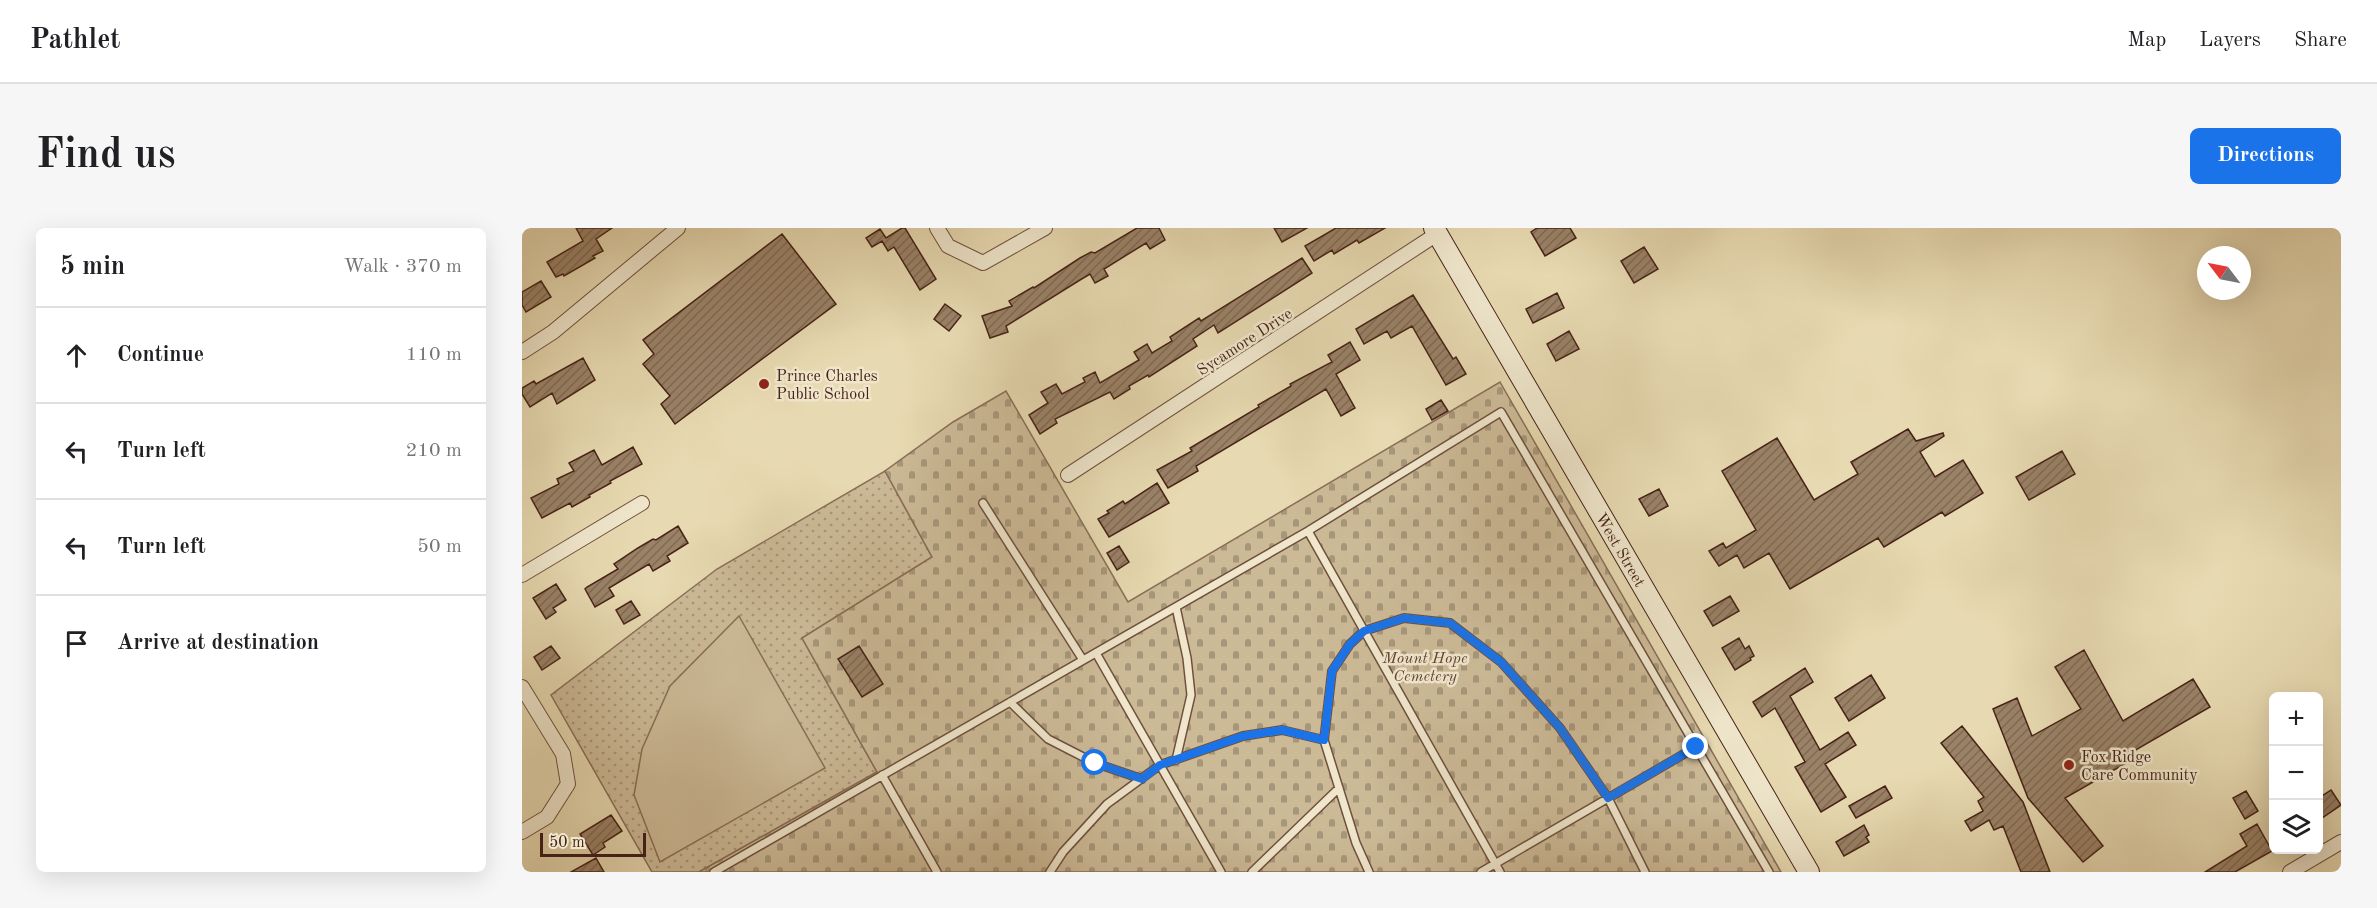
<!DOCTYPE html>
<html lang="en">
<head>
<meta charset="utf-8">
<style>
	:root { --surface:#fff; --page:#f6f6f6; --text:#202124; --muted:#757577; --line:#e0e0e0; --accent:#1a73e8 }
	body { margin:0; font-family:"Old Standard TT",serif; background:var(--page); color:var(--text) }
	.controls { position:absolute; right:18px; bottom:18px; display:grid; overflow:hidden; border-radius:9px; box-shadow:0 6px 24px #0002 }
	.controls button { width:54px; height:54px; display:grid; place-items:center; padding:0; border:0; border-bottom:2px solid var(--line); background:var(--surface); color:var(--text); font:30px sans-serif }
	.compass { position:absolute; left:1675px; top:18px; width:54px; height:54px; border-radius:50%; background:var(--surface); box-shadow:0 6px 24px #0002; rotate:302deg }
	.scale { position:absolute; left:18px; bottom:15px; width:106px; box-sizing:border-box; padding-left:6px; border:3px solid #472317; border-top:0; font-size:16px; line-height:21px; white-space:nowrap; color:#472317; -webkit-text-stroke:4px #efe6cc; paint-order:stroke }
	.stop { position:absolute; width:18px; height:18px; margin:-14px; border:4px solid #1a73e8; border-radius:50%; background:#fff }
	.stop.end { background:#1a73e8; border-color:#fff; box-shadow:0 2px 6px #0008 }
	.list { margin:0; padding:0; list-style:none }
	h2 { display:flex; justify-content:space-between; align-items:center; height:78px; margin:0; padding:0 24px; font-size:26px }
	h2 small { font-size:20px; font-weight:400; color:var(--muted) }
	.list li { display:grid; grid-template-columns:39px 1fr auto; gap:18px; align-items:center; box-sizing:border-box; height:96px; padding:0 24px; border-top:2px solid var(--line) }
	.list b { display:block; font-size:22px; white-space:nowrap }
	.list em { font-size:20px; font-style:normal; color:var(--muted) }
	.icon { flex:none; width:33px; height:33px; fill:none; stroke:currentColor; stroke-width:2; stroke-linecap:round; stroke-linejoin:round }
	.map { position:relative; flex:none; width:1819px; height:644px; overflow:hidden; border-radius:9px }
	header { display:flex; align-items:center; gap:36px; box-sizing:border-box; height:84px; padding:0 30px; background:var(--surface); border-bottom:2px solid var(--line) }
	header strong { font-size:28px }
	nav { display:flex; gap:33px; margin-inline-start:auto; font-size:21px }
	.intro { display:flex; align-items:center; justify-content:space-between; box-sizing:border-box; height:144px; padding:0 36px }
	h1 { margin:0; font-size:42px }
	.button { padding:15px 27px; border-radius:9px; background:var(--accent); color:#fff; font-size:21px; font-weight:700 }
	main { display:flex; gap:36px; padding:0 36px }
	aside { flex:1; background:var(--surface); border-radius:9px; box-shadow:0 6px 24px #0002 }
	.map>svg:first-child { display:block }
</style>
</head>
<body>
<header>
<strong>Pathlet</strong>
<nav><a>Map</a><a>Layers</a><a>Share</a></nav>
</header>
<div class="intro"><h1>Find us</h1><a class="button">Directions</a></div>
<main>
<aside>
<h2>5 min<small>Walk · 370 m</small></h2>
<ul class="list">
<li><svg class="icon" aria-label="ahead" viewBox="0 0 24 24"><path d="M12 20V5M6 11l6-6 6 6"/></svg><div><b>Continue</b></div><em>110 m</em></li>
<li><svg class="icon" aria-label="left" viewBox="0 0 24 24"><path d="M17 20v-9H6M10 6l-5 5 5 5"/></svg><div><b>Turn left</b></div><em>210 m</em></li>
<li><svg class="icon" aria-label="left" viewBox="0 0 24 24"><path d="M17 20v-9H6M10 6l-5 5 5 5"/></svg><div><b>Turn left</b></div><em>50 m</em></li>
<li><svg class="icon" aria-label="arrive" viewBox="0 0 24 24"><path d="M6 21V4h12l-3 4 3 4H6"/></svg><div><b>Arrive at destination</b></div></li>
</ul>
</aside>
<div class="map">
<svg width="1819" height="644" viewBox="0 0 1819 644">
	<defs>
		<pattern id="green-dots" width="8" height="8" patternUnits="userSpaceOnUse" patternTransform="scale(1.5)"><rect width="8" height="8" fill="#ccba97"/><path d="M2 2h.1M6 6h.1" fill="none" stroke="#a7977a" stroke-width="1.8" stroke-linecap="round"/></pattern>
		<pattern id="cemetery-stones" width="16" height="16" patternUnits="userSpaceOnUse" patternTransform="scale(1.5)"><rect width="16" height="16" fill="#ccba97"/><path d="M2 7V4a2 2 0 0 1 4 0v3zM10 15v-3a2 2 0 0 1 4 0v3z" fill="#a7977a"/></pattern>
		<pattern id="building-hatch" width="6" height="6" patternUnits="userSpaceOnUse" patternTransform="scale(1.5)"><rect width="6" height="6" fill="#9a8267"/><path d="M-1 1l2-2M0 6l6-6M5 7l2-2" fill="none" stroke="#7f6a54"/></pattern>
	</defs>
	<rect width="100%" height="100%" fill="#e7d9b1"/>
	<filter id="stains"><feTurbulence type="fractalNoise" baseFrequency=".00333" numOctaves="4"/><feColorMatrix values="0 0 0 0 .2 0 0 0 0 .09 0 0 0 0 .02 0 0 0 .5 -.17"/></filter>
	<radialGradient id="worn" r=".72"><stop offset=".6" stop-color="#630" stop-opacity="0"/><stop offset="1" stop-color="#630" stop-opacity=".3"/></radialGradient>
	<!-- green -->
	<path fill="url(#green-dots)" stroke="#8a6e57" stroke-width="1.5" d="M 363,243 L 410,329 L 280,410 L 355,544 L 177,644 L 130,644 L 29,467 L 195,341 Z"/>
	<!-- cemetery -->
	<path fill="url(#cemetery-stones)" stroke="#8a6e57" stroke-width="1.5" d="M 978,154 L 1259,644 L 177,644 L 355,544 L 280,410 L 410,329 L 363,243 L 431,194 L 484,163 L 606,374 Z"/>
	<!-- pitch -->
	<path fill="#ccba97" stroke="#8a6e57" stroke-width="1.5" d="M 217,388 L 303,540 L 138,634 L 112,567 L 120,521 L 148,458 Z"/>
	<!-- building -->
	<path fill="url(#building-hatch)" stroke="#472317" stroke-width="1.5" d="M 54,0 L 90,0 L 74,11 L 81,23 L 71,28 L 73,30 L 42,48 L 41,46 L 34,49 L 25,34 L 61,13 Z
		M 380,0 L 383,0 L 414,51 L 398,62 L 372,19 L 366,23 L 360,13 L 350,19 L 344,10 L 358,1 L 364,10 Z
		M 615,0 L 637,0 L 643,12 L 628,21 L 624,15 L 582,41 L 586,48 L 573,55 L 568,46 L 558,52 L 484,98 L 486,104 L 468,110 L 460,88 L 490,78 L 487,73 L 511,59 L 512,60 L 558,30 L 569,24 L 573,25 Z
		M 752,0 L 785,0 L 760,14 Z
		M 814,0 L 863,0 L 837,15 L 835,12 L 812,26 L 810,22 L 792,33 L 783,18 Z
		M 1015,0 L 1048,0 L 1054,10 L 1023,28 L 1009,4 Z
		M 260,6 L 314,76 L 153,196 L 139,176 L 148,168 L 121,136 L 132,126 L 121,112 Z
		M 1122,19 L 1136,41 L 1112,55 L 1099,33 Z
		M 780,30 L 790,45 L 696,105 L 692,97 L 671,111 L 675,118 L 627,149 L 626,147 L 607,158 L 608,161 L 592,171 L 588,164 L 533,191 L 535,195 L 518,206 L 507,187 L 526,175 L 519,164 L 534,156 L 540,166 L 563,154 L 561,150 L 573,144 L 578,155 L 617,132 L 612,124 L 625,116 L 630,125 L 650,113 L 648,109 L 677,90 L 679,93 Z
		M 19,53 L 29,69 L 4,84 L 0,77 L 0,64 Z
		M 1035,65 L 1042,80 L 1011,95 L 1004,81 Z
		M 891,67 L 931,131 L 934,129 L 944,146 L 924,157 L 890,98 L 869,110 L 865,103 L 842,116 L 834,101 Z
		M 423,76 L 439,88 L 427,103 L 412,91 Z
		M 1047,103 L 1057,121 L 1034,133 L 1025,116 Z
		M 828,114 L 838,132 L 814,146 L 833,180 L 819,188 L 804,161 L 674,238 L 676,243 L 646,260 L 635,242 L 670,223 L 668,220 L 737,179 L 736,177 L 769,158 L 768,156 L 810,134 L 806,127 Z
		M 61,130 L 73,152 L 35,176 L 30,165 L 8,179 L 0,166 L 0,160 L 12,153 L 14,156 Z
		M 919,172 L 926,183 L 910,192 L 904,181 Z
		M 1386,201 L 1394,213 L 1421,205 L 1422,208 L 1398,224 L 1413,249 L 1441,232 L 1461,265 L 1423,288 L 1420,284 L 1362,319 L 1356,310 L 1268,361 L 1247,325 L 1222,340 L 1215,327 L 1197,338 L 1187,323 L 1201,315 L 1204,320 L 1234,302 L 1200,243 L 1255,210 L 1292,272 L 1336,246 L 1329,234 Z
		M 111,219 L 120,236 L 88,253 L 89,255 L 67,267 L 68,269 L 50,279 L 48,275 L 20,290 L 9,270 L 37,256 L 35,251 L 52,243 L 47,235 L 72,222 L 80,237 Z
		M 1540,223 L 1553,246 L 1507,272 L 1494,249 Z
		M 635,255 L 647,275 L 587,309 L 576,291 L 587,285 L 585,283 L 601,273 L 603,276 Z
		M 1137,261 L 1146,278 L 1127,288 L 1117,271 Z
		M 156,298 L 166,315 L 145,328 L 148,333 L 131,343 L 127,336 L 87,360 L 92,368 L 73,379 L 63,361 L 65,359 L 96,341 L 92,336 L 116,320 L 131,311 L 134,312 Z
		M 597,318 L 607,334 L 595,342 L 585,325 Z
		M 34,356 L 44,372 L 31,380 L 34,384 L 24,391 L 11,370 Z
		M 1208,368 L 1217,383 L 1191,398 L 1182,383 Z
		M 109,373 L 118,387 L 102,396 L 94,382 Z
		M 1217,410 L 1223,421 L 1227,418 L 1232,428 L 1228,430 L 1229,432 L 1213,442 L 1200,420 Z
		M 29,418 L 38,430 L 20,442 L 12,429 Z
		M 337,418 L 361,456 L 340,469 L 316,431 Z
		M 1562,422 L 1601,493 L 1671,451 L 1688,479 L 1610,524 L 1613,530 L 1543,570 L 1581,618 L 1561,634 L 1506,570 L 1471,481 L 1495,470 L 1510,508 L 1559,481 L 1533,439 Z
		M 1283,440 L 1291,454 L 1268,468 L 1298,522 L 1326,504 L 1334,517 L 1303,536 L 1324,569 L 1299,584 L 1273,539 L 1283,534 L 1253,480 L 1240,489 L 1231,474 Z
		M 1349,447 L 1363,470 L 1327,493 L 1313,470 Z
		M 1440,498 L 1501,574 L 1528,644 L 1499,644 L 1481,598 L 1472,602 L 1467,592 L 1449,603 L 1443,593 L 1461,583 L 1456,573 L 1462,569 L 1419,515 Z
		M 1363,558 L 1370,570 L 1334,590 L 1327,578 Z
		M 1809,562 L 1819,577 L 1797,592 L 1797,570 Z
		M 1724,563 L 1736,583 L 1723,591 L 1711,570 Z
		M 89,587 L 100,603 L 81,615 L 83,619 L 71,627 L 58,606 Z
		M 1735,596 L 1750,623 L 1713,644 L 1683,644 L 1725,618 L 1718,606 Z
		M 1342,597 L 1347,607 L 1344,609 L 1347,614 L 1322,628 L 1314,614 Z
		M 74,630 L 82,644 L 49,644 Z"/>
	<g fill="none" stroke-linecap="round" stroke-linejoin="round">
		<defs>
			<path id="service" d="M 461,275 L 561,432
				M 786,303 L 978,644
				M 574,425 L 699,644
				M 488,474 L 526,511 L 573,535 L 620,551
				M 654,532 L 669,467 L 665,430 L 654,379
				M 360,547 L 415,644
				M 192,644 L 786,303 L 979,184 L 1247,644
				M 528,644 L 541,624 L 585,576 L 638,537 L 721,508 L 760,502 L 802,512
				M 730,644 L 817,560
				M 847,644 L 834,615 L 802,512 L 810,443 L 828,416 L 842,403 L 882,390 L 928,395 L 979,434 L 1038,500 L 1086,570 L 1123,644
				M 959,644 L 1174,519"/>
			<path id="minor" d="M 415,0 L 426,18 L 461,35 L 523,0
				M 0,124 L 31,104 L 156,0
				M 546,247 L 915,6
				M 0,347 L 120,275
				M 0,459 L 41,526 L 46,556 L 25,589 L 0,604
				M 1768,644 L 1819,614"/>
			<g id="secondary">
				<path id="s1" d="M 912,0 L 1287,644"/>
			</g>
		</defs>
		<!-- service casing -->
		<use href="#service" stroke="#6f503e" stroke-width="10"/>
		<!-- minor casing -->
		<use href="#minor" stroke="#6f503e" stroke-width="16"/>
		<!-- secondary casing -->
		<use href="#secondary" stroke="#472317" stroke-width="22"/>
		<!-- service -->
		<use href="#service" stroke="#efe6cc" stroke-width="7"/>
		<!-- minor -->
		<use href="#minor" stroke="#efe6cc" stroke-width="14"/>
		<!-- secondary -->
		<use href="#secondary" stroke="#efe6cc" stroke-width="20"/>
	</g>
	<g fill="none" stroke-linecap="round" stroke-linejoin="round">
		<!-- route -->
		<path stroke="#1a73e8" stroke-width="8" d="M 573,535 L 620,551 L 638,537 L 721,508 L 760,502 L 802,512 L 810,443 L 828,416 L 842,403 L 882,390 L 928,395 L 979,434 L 1038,500 L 1086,570 L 1174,519"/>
	</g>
	<!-- markers -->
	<g fill="#8f2418" stroke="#efe6cc" stroke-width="2">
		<circle cx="242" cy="156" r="6"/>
		<circle cx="1547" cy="537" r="6"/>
	</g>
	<g text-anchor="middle" stroke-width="5" stroke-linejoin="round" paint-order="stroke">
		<!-- street labels -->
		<g font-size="16" fill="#472317" stroke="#efe6cc">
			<text transform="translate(722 113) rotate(-33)" y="6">Sycamore Drive</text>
			<text dy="6" stroke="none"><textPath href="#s1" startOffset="372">West Street</textPath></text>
		</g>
		<!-- poi labels -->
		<g font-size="16" fill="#472317" stroke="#efe6cc" text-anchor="start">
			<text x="254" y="153">Prince Charles<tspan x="254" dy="18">Public School</tspan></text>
			<text x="1559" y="534">Fox Ridge<tspan x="1559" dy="18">Care Community</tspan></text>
		</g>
		<!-- park labels -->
		<g font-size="16" font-style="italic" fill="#624131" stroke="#efe6cc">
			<text x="903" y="435">Mount Hope<tspan x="903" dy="18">Cemetery</tspan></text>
		</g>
	</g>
	<rect width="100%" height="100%" filter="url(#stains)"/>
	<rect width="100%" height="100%" fill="url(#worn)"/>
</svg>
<div class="controls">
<button>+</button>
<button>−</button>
<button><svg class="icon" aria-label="layers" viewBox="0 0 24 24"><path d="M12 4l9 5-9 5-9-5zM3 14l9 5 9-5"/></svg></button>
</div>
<svg class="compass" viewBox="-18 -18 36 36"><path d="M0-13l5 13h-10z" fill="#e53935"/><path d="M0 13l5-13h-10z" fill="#757577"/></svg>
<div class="scale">50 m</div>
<div class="stop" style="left:573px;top:535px"></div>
<div class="stop end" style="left:1174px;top:519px"></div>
</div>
</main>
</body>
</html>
